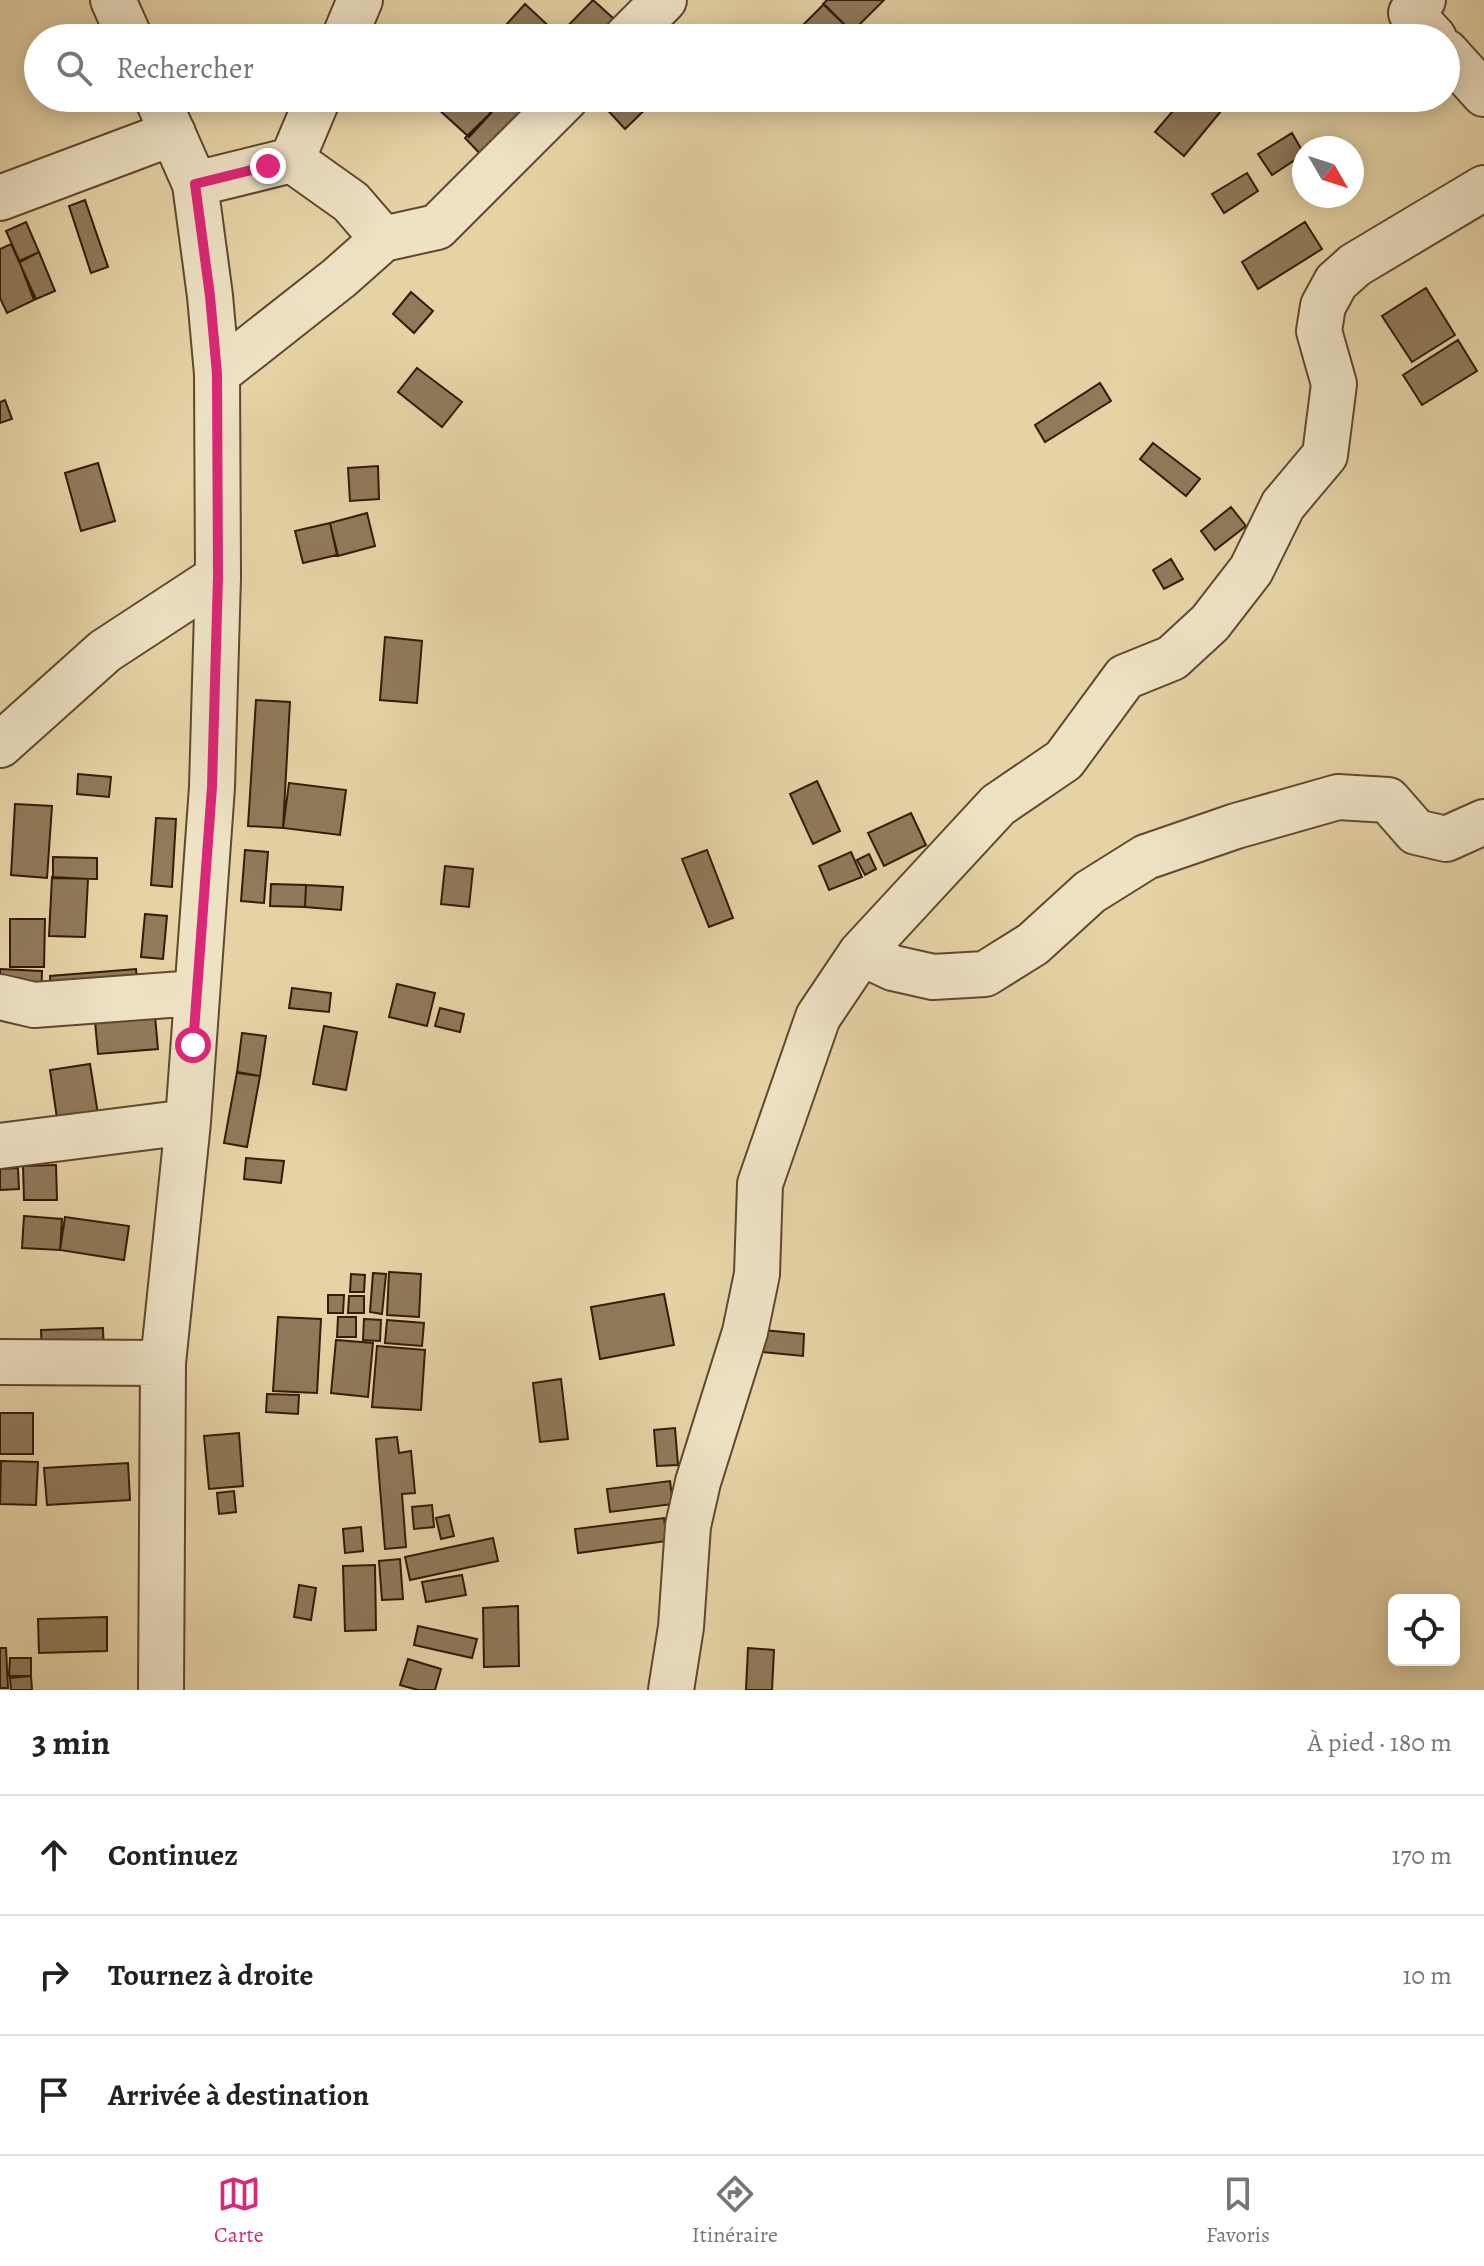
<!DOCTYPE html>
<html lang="fr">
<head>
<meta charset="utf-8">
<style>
	:root { --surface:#fff; --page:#f2f2f2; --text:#222; --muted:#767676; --line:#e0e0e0; --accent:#db2777 }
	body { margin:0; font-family:Alegreya,serif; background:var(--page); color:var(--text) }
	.controls { position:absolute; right:24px; bottom:24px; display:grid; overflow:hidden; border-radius:12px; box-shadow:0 4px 20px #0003 }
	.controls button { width:72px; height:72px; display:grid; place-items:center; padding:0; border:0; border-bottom:2px solid var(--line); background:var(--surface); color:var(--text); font:40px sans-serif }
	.compass { position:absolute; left:1292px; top:136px; width:72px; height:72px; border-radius:50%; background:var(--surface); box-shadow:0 4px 20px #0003; rotate:129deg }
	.stop { position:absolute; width:24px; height:24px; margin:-18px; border:6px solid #db2777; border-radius:50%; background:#fff }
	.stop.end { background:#db2777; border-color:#fff; box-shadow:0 2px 8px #0008 }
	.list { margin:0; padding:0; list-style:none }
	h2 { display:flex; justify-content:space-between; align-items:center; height:104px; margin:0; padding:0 32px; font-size:34px }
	h2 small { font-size:26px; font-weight:400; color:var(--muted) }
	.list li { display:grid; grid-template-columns:52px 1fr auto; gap:24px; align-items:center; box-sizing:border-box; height:120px; padding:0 32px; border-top:2px solid var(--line) }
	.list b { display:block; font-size:30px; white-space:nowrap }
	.list em { font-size:26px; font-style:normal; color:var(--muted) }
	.icon { flex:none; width:44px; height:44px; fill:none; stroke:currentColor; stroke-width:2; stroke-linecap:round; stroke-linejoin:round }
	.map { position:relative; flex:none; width:1484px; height:1690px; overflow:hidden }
	.search { position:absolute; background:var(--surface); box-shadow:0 4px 20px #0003; left:24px; right:24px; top:24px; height:88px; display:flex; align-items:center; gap:20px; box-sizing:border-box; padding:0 28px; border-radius:44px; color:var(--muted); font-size:30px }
	.sheet { height:464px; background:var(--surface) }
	nav { display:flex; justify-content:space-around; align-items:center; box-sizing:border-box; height:112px; border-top:2px solid var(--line); background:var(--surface); font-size:22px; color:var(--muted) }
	nav a { display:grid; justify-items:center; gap:4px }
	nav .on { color:var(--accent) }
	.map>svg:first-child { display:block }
</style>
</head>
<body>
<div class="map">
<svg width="1484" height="1690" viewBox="0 0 1484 1690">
	<rect width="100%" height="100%" fill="#e5d3a6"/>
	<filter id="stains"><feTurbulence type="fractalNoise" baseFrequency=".0025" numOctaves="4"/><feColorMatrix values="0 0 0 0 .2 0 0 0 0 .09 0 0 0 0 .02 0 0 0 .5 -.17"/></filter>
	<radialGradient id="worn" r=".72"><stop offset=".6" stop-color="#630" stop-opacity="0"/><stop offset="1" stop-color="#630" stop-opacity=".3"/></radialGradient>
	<!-- building -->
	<path fill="#907a5a" stroke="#341a07" stroke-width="2" d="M 593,0 L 622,26 L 610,38 L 556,38 Z
		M 827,0 L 884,0 L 852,32 L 823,4 Z
		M 525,4 L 554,31 L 547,38 L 519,38 L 506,25 Z
		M 824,4 L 852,32 L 846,38 L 790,38 Z
		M 426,98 L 474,98 L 491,113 L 469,137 Z
		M 506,98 L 530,98 L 541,109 L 488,162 L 465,138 Z
		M 608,98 L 657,98 L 625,129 L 602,104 Z
		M 1184,98 L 1206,98 L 1221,111 L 1184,156 L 1155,132 Z
		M 1292,133 L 1304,154 L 1272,175 L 1258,154 Z
		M 1247,173 L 1258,191 L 1224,213 L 1212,194 Z
		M 85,200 L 108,267 L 91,273 L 69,206 Z
		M 26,222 L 39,252 L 20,262 L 6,231 Z
		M 1305,222 L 1322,249 L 1258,289 L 1242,262 Z
		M 11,244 L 36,299 L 7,313 L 0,298 L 0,249 Z
		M 39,252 L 55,291 L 34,300 L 19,261 Z
		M 1426,288 L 1455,335 L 1412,362 L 1382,316 Z
		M 411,292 L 433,311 L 414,333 L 393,314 Z
		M 1458,340 L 1477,371 L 1422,405 L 1403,375 Z
		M 417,368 L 462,402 L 442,427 L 398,392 Z
		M 1100,383 L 1111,401 L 1045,442 L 1035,425 Z
		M 5,400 L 12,419 L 0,423 L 0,402 Z
		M 1153,443 L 1200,479 L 1186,496 L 1140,459 Z
		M 98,463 L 115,521 L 81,531 L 65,473 Z
		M 378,466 L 379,499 L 350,501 L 348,468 Z
		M 1231,507 L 1246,526 L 1215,550 L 1201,531 Z
		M 367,513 L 375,546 L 338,556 L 330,523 Z
		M 330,523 L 337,555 L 303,563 L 295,531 Z
		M 1171,559 L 1183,579 L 1164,589 L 1153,570 Z
		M 385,637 L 422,641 L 417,703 L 380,700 Z
		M 256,700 L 290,702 L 283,828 L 248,826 Z
		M 78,774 L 111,777 L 109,797 L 77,794 Z
		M 817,781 L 840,831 L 813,844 L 790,794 Z
		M 289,783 L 346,790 L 340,835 L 283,828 Z
		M 15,804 L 52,806 L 47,878 L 11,875 Z
		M 911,813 L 926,845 L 884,866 L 868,833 Z
		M 156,818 L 176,819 L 172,887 L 151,885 Z
		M 245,850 L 268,852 L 264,903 L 241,901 Z
		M 707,850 L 733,918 L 709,927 L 682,859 Z
		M 851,852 L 862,877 L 829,890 L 819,866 Z
		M 869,854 L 876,869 L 865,875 L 857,860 Z
		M 53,857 L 97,858 L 97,879 L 53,878 Z
		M 445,866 L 473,869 L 469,907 L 441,904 Z
		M 52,877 L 88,879 L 85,937 L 49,936 Z
		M 271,884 L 306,885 L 305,907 L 270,906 Z
		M 306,885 L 343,887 L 341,910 L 305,907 Z
		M 145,914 L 167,916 L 163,959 L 141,957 Z
		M 10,919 L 45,919 L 44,967 L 10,967 Z
		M 0,969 L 42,971 L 41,1004 L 0,1003 Z
		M 136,969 L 139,1001 L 52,1008 L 50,976 Z
		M 397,984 L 435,993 L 427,1026 L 389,1017 Z
		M 292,988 L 331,993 L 329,1012 L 289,1008 Z
		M 440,1008 L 464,1014 L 460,1032 L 435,1026 Z
		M 155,1016 L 158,1049 L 98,1054 L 95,1021 Z
		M 324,1026 L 357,1032 L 346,1090 L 313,1084 Z
		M 242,1033 L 266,1036 L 260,1076 L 237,1073 Z
		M 90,1064 L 101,1133 L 60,1139 L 50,1070 Z
		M 237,1072 L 260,1076 L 247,1147 L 224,1143 Z
		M 246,1158 L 284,1161 L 281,1183 L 244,1179 Z
		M 56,1165 L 57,1200 L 24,1200 L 23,1166 Z
		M 18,1168 L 19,1189 L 0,1190 L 0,1169 Z
		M 24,1216 L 62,1219 L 60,1250 L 22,1248 Z
		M 65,1217 L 129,1226 L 124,1260 L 60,1250 Z
		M 389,1272 L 421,1274 L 419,1317 L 387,1315 Z
		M 373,1273 L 386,1274 L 382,1314 L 370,1312 Z
		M 351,1274 L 365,1275 L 364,1292 L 350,1292 Z
		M 664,1294 L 674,1345 L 600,1359 L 591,1307 Z
		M 328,1295 L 344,1295 L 343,1313 L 328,1313 Z
		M 349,1296 L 364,1296 L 364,1313 L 348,1313 Z
		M 278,1317 L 321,1319 L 317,1393 L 273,1391 Z
		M 338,1317 L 356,1317 L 356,1337 L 337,1337 Z
		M 364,1319 L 381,1320 L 380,1341 L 363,1340 Z
		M 387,1320 L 424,1323 L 422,1346 L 385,1343 Z
		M 103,1328 L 104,1357 L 42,1359 L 41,1330 Z
		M 763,1330 L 804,1334 L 803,1356 L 761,1352 Z
		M 336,1340 L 373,1343 L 368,1397 L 331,1393 Z
		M 377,1346 L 425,1350 L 421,1410 L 372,1407 Z
		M 561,1379 L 568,1439 L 540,1442 L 533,1383 Z
		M 267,1394 L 299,1395 L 298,1414 L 266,1412 Z
		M 0,1413 L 33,1413 L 33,1454 L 0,1454 Z
		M 675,1428 L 678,1465 L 657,1466 L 654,1430 Z
		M 239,1433 L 243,1486 L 209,1489 L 204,1436 Z
		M 397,1437 L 399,1453 L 411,1451 L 415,1493 L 402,1494 L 406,1547 L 385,1549 L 376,1439 Z
		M 1,1461 L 38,1462 L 36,1505 L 0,1504 Z
		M 128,1463 L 130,1500 L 47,1505 L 44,1468 Z
		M 670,1481 L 673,1504 L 610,1512 L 607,1489 Z
		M 234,1491 L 236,1512 L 219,1514 L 217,1493 Z
		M 432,1505 L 434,1527 L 414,1529 L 412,1507 Z
		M 449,1515 L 454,1536 L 441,1539 L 436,1518 Z
		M 664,1518 L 667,1541 L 578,1553 L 575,1529 Z
		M 361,1527 L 363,1551 L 345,1553 L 343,1529 Z
		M 493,1538 L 498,1561 L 410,1580 L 405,1557 Z
		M 400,1559 L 403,1599 L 382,1600 L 379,1561 Z
		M 375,1565 L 376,1630 L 345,1631 L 343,1566 Z
		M 462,1575 L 466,1595 L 426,1602 L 422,1582 Z
		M 299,1585 L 316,1588 L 311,1620 L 294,1617 Z
		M 518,1606 L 519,1666 L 484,1667 L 483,1608 Z
		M 107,1617 L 107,1651 L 39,1653 L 38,1619 Z
		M 418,1626 L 477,1639 L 472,1658 L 414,1645 Z
		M 0,1648 L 6,1648 L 8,1688 L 0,1688 Z
		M 748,1648 L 774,1650 L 772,1690 L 746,1690 Z
		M 10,1658 L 31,1658 L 31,1676 L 9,1676 Z
		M 408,1659 L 441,1669 L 435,1690 L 418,1690 L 400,1685 Z
		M 31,1676 L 32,1690 L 11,1690 L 10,1678 Z"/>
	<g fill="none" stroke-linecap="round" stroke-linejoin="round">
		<defs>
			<path id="minor" d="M 113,0 L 130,38
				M 1423,0 L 1411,13 L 1434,38
				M 344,38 L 360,0
				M 626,38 L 664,0
				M 1446,52 L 1484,94
				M 157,98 L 195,184 L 210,296 L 217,374 L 218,577 L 212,787 L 188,1122 L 163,1363 L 161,1690
				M 292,160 L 351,202 L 383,239
				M 195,184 L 292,160 L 318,98
				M 0,198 L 173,133
				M 217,374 L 339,278 L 383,239 L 437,227 L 566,98
				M 0,745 L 105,651 L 218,577
				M 861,953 L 893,968 L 933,977 L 985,974 L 1033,944 L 1090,892 L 1146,857 L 1236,826 L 1338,797 L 1388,800 L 1416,832 L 1446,839 L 1484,822
				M 0,997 L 34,1005 L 196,993
				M 0,1146 L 188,1122
				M 0,1362 L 163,1363
				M 671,1690 L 681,1627 L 688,1526 L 698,1482 L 745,1332 L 757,1274 L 760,1184 L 818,1017 L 861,953 L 998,805 L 1064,760 L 1125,677 L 1172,658 L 1210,623 L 1251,570 L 1283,505 L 1325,455 L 1334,384 L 1319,331 L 1323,306 L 1336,282 L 1355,265 L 1484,188"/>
		</defs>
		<!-- minor casing -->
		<use href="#minor" stroke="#60482f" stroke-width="48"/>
		<!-- minor -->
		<use href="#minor" stroke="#eee2c5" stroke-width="44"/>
	</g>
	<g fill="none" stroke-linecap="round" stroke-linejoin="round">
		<!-- route -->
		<path stroke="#db2777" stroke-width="10" d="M 193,1045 L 212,787 L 218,577 L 217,374 L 210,296 L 195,184 L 268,166"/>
	</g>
	<rect width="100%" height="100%" filter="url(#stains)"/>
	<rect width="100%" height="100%" fill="url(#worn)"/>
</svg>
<div class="controls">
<button><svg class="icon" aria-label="locate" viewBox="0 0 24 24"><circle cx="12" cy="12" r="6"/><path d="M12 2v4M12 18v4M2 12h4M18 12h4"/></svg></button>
</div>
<svg class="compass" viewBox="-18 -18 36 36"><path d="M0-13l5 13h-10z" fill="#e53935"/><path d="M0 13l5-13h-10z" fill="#767676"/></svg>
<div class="stop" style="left:193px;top:1045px"></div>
<div class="stop end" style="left:268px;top:166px"></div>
<div class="search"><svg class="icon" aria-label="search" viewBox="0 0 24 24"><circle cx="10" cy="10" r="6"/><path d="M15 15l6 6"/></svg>Rechercher</div>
</div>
<section class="sheet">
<h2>3 min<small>À pied · 180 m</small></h2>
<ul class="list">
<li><svg class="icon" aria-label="ahead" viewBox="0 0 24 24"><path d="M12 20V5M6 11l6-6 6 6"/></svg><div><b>Continuez</b></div><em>170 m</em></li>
<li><svg class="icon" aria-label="right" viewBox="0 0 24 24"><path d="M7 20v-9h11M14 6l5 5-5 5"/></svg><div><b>Tournez à droite</b></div><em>10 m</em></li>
<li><svg class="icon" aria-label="arrive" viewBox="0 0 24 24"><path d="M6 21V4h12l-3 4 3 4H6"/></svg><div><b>Arrivée à destination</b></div></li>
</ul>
</section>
<nav>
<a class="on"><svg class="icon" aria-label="map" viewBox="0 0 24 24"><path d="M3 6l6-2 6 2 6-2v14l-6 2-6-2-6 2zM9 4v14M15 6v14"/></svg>Carte</a>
<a><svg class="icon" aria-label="directions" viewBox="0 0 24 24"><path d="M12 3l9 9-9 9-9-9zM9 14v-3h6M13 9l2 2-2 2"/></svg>Itinéraire</a>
<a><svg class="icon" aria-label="saved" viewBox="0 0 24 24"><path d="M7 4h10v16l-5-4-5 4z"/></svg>Favoris</a>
</nav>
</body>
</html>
